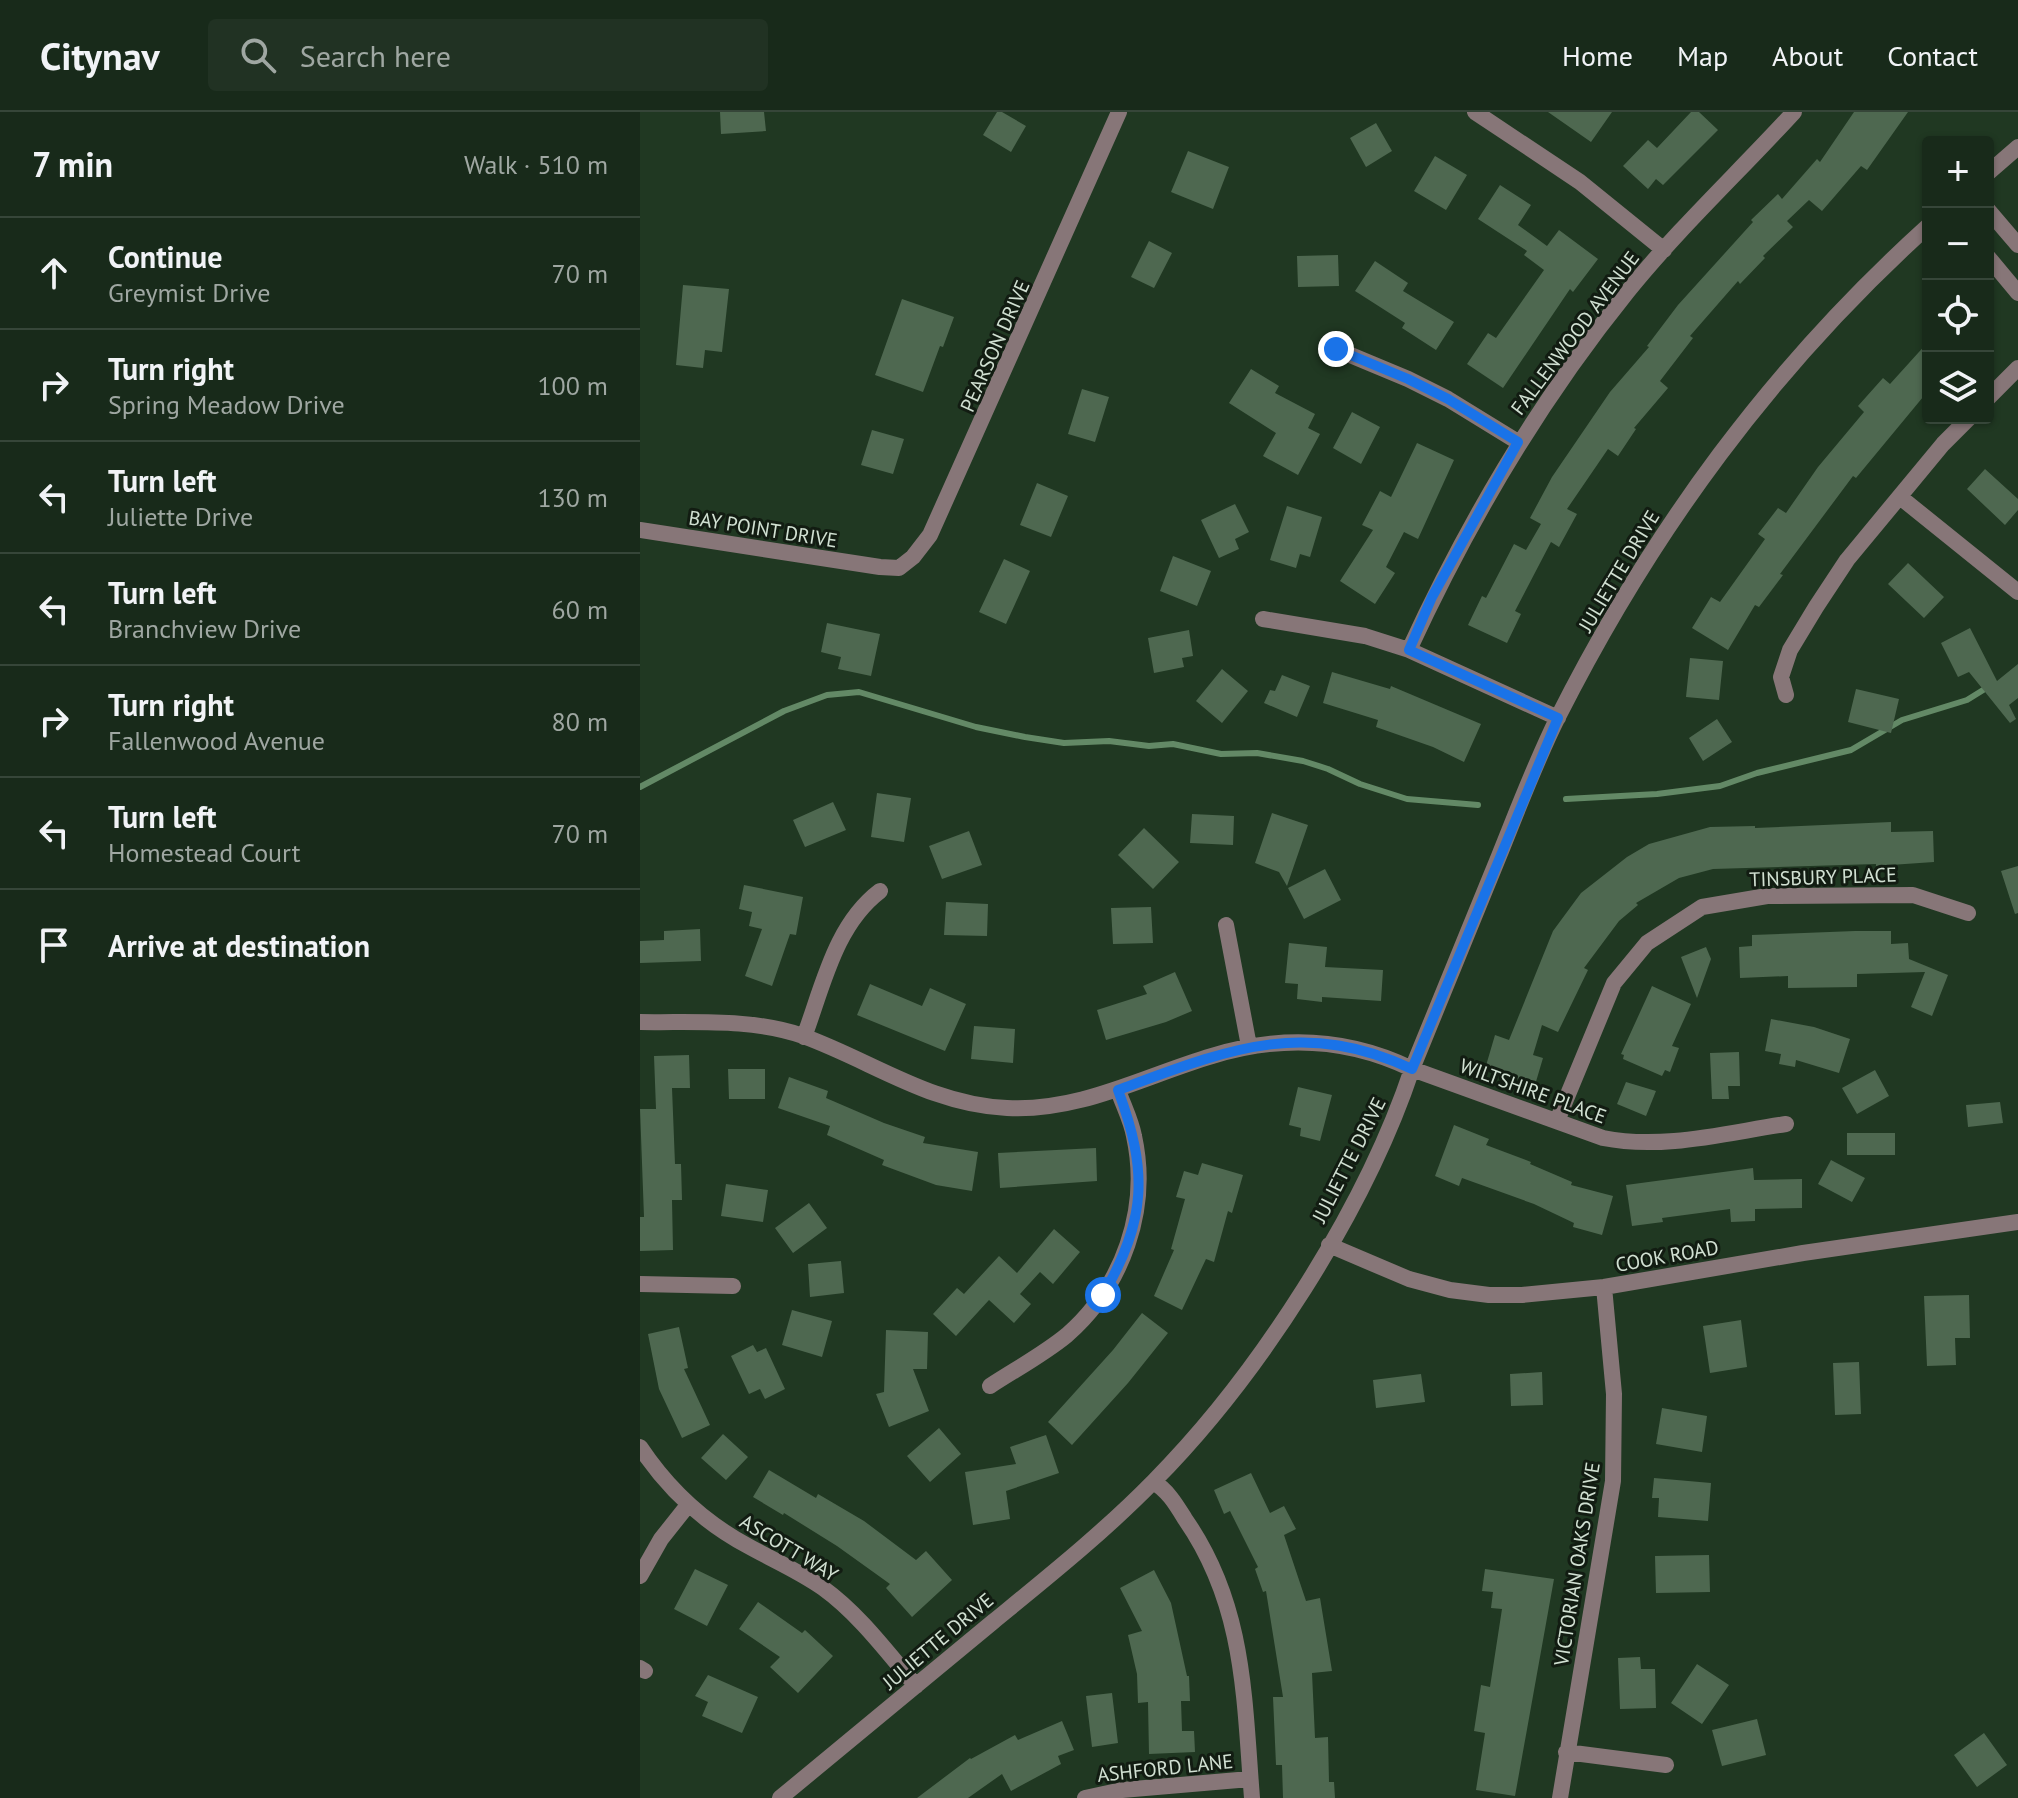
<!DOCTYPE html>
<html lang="en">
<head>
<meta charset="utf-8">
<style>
	:root { --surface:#182a1a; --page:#213223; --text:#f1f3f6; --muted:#9fa7a2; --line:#364639 }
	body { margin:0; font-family:"PT Sans",sans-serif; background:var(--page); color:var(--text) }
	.controls { position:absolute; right:24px; top:24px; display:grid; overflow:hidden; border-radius:8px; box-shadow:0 2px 6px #0004 }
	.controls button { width:72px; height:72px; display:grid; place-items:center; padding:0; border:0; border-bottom:2px solid var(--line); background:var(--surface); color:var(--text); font:40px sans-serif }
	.stop { position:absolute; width:24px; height:24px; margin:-18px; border:6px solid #1a73e8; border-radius:50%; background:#fff }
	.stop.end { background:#1a73e8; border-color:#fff; box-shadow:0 2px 8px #0008 }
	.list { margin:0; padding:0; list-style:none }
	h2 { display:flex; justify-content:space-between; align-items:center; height:104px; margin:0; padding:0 32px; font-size:34px }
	h2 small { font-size:26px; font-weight:400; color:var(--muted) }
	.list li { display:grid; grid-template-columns:52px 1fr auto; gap:24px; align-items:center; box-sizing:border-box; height:112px; padding:0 32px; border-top:2px solid var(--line) }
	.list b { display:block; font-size:30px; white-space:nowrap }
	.list p { margin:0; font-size:26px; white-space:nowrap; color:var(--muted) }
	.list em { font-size:26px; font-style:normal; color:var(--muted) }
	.icon { flex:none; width:44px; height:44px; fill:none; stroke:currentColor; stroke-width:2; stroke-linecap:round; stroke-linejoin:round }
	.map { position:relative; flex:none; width:1378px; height:1686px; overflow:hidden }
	header { display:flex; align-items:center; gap:48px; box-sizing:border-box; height:112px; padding:0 40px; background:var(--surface); border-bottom:2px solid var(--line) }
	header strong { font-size:38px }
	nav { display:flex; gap:44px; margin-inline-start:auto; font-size:28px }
	.search { width:560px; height:72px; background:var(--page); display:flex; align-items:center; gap:20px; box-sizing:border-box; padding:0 28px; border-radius:8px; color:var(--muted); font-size:30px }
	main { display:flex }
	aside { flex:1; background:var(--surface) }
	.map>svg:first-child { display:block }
</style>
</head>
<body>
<header>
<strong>Citynav</strong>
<div class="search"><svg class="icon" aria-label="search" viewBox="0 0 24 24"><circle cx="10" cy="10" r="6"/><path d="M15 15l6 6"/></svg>Search here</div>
<nav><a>Home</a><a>Map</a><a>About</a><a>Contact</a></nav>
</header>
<main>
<aside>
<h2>7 min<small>Walk · 510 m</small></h2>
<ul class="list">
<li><svg class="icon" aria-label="ahead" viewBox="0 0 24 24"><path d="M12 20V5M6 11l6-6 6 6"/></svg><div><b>Continue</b><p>Greymist Drive</p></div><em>70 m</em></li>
<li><svg class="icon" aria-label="right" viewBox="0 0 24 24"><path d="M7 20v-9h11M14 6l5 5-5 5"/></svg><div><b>Turn right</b><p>Spring Meadow Drive</p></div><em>100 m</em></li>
<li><svg class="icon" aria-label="left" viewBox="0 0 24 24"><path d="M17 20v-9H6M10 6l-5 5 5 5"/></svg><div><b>Turn left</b><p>Juliette Drive</p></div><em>130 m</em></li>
<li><svg class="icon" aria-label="left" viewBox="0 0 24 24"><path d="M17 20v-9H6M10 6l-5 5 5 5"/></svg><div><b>Turn left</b><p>Branchview Drive</p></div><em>60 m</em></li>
<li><svg class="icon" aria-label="right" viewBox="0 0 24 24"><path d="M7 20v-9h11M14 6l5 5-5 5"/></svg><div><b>Turn right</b><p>Fallenwood Avenue</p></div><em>80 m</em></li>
<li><svg class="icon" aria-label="left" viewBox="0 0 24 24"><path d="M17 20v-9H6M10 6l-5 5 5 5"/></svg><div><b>Turn left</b><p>Homestead Court</p></div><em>70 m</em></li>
<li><svg class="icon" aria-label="arrive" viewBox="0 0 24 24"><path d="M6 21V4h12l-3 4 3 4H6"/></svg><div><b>Arrive at destination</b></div></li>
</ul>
</aside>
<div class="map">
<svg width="1378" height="1686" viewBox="0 0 1378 1686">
	<rect width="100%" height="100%" fill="#203822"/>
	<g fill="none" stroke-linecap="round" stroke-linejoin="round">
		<!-- stream -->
		<path stroke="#638966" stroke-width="6" d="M 0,675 L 144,599 L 187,583 L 219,580 L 336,615 L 385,625 L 424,631 L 469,629 L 509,634 L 533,632 L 581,642 L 617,641 L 663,649 L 688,657 L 720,672 L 767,687 L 838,693
			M 926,687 L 1017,682 L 1080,674 L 1117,661 L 1211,638 L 1262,608 L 1327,588 L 1348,575"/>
	</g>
	<!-- building -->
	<path fill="#4e6850" d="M 80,0 L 124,0 L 126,19 L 81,22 Z
		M 357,0 L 362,0 L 386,14 L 371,40 L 343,23 Z
		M 908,0 L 972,0 L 951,30 Z
		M 1051,0 L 1059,0 L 1078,18 L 1023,73 L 1016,67 L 1008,77 L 983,54 L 1008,28 L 1017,36 Z
		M 1214,0 L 1268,0 L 1227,58 L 1221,54 L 1182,99 L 1169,88 L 1147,109 L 1153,115 L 1123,144 L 1125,146 L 1100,172 L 1098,169 L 1050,224 L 1053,226 L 1020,269 L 1028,276 L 994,316 L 996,317 L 978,344 L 968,337 L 927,397 L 937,402 L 919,435 L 911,430 L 875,499 L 881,502 L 867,531 L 828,513 L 842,484 L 846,486 L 874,432 L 886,438 L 901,412 L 890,406 L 912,365 L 970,280 L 1009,235 L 1007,234 L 1038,193 L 1113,110 L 1111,108 L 1138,82 L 1142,87 L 1177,47 L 1180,50 Z
		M 736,11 L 752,39 L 726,55 L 710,26 Z
		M 548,39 L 589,55 L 573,97 L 531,80 Z
		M 795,44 L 827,63 L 806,98 L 774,79 Z
		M 860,73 L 891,93 L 878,113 L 907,134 L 919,118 L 958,147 L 933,180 L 930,177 L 863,276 L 827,252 L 848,221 L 856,226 L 904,158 L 884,143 L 887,139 L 838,107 Z
		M 509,129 L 532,141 L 514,176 L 491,165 Z
		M 698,143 L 699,174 L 658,175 L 657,144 Z
		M 735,149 L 768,171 L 763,179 L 814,210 L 796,238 L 762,216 L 765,211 L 715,179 Z
		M 43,173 L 89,177 L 82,240 L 65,238 L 63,256 L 36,253 Z
		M 262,187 L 314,205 L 303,235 L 300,234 L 283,280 L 235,263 Z
		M 1288,230 L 1288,279 L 1216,366 L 1213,364 L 1140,462 L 1143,463 L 1119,495 L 1115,493 L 1088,538 L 1052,516 L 1071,485 L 1080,490 L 1125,427 L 1118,422 L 1138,396 L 1146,401 L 1178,355 L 1224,300 L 1218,294 L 1243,266 L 1250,272 Z
		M 611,257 L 639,274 L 635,281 L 675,302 L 668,316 L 680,322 L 658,363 L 623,344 L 636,321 L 589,291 Z
		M 442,277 L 469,285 L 455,330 L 428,322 Z
		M 712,300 L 740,315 L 721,352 L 693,336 Z
		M 232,318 L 264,327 L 253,362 L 221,353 Z
		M 777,331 L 814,348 L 778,427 L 764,420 L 746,455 L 755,461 L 735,492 L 700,469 L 733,418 L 722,413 L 740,379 L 751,385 Z
		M 1345,357 L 1378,387 L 1378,398 L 1365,413 L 1327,377 Z
		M 397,371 L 428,384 L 411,425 L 380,413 Z
		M 595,392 L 609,420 L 595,427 L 599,437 L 579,446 L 561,408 Z
		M 647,394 L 682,405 L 670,445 L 660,442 L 656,456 L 630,448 Z
		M 533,444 L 571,459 L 557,494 L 520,479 Z
		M 364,447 L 390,459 L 366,512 L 339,500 Z
		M 1268,451 L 1304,485 L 1284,506 L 1248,472 Z
		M 187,511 L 240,522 L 231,564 L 198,557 L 201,545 L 181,540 Z
		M 1330,516 L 1357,569 L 1378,552 L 1378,586 L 1369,593 L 1376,607 L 1370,611 L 1329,560 L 1318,565 L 1301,531 Z
		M 549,518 L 553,544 L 542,546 L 544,555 L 514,561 L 508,526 Z
		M 1050,546 L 1083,549 L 1079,588 L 1046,585 Z
		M 582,557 L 608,579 L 582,611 L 556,589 Z
		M 692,560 L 750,577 L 751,574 L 841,612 L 824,650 L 793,635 L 736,615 L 738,608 L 683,591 Z
		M 642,563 L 670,574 L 657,605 L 624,591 L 630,578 L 635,579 Z
		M 1216,577 L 1259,587 L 1251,621 L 1208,610 Z
		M 1077,607 L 1092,630 L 1063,649 L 1049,626 Z
		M 237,681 L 271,686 L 264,730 L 231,725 Z
		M 193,690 L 206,718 L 165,735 L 153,708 Z
		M 632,701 L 668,713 L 647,774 L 639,760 L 615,751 Z
		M 552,702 L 594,704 L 593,733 L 550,731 Z
		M 1251,710 L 1251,720 L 1293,719 L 1294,750 L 1236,754 L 1236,752 L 1073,757 L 1039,766 L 996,791 L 998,793 L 979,809 L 944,856 L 948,858 L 918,920 L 902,913 L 893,943 L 903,946 L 895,973 L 845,957 L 855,923 L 869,928 L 913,819 L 941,781 L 987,745 L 1009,732 L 1070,715 L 1115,714 L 1115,716 Z
		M 504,716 L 539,750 L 513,777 L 478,743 Z
		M 329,719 L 342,753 L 302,767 L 289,734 Z
		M 1378,754 L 1378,801 L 1375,802 L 1361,759 Z
		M 685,757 L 701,788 L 664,807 L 648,776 Z
		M 104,773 L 163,785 L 156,823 L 150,822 L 132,874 L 105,864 L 122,817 L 109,814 L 112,800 L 99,797 Z
		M 306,790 L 348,792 L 347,824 L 304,823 Z
		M 511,795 L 513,831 L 473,832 L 471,796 Z
		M 60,817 L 61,849 L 0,851 L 0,829 L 24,828 L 24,819 Z
		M 1215,819 L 1251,819 L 1251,832 L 1268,831 L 1269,847 L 1308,863 L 1292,904 L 1271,895 L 1285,860 L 1217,862 L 1217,875 L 1148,876 L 1148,864 L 1100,866 L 1099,835 L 1112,834 L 1112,823 Z
		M 649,831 L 687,835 L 685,855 L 743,858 L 741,889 L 682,885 L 682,890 L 657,887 L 658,872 L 645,871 Z
		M 1066,835 L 1071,847 L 1057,886 L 1041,845 Z
		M 535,860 L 552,899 L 526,910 L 466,928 L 457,898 L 507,882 L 503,874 Z
		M 230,872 L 282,894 L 290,876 L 326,892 L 305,939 L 217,903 Z
		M 1012,874 L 1051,892 L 1032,934 L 1039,936 L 1030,960 L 1025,958 L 1022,964 L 983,947 L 984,943 L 981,942 Z
		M 1131,907 L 1174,915 L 1210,927 L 1199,961 L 1156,948 L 1155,955 L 1139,952 L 1141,942 L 1125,939 Z
		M 334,914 L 375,917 L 373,951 L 331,947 Z
		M 1099,940 L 1100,974 L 1088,974 L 1089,987 L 1072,987 L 1070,941 Z
		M 49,943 L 50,976 L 32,976 L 35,1052 L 41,1052 L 42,1088 L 32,1088 L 33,1138 L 0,1139 L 0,1105 L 4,1105 L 0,997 L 16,997 L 14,944 Z
		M 88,957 L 125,957 L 125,987 L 89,987 Z
		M 1235,958 L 1249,984 L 1217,1002 L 1202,976 Z
		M 149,965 L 188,979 L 186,986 L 244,1011 L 285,1025 L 283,1031 L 338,1040 L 332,1079 L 296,1073 L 242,1053 L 244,1048 L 187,1023 L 190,1014 L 138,996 Z
		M 986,970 L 1016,979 L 1006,1004 L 977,992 Z
		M 658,975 L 692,983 L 680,1029 L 660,1024 L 661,1016 L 649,1013 Z
		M 1360,990 L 1363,1011 L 1328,1015 L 1326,993 Z
		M 814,1013 L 849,1027 L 846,1033 L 891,1050 L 890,1052 L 932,1070 L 931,1073 L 973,1084 L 962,1123 L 933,1115 L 934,1111 L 894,1092 L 822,1066 L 819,1074 L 795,1064 Z
		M 1207,1021 L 1255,1021 L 1255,1043 L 1207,1043 Z
		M 456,1036 L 457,1069 L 360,1076 L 358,1041 Z
		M 1191,1048 L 1225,1066 L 1212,1090 L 1178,1072 Z
		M 562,1051 L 603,1063 L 592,1101 L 588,1099 L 574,1150 L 566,1147 L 542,1198 L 514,1184 L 534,1138 L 531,1137 L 545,1087 L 536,1085 L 544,1059 L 558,1063 Z
		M 1113,1056 L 1114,1068 L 1162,1067 L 1162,1096 L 1115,1097 L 1115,1109 L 1091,1110 L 1090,1097 L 1022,1106 L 1023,1110 L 992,1114 L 986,1073 Z
		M 86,1072 L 128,1078 L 123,1110 L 81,1104 Z
		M 169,1091 L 187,1116 L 153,1141 L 135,1116 Z
		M 414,1117 L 440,1140 L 413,1172 L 400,1160 L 380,1182 L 391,1192 L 374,1211 L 349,1188 L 316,1224 L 293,1202 L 317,1176 L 324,1182 L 359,1144 L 377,1161 Z
		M 201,1149 L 204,1181 L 170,1185 L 168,1152 Z
		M 1329,1183 L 1330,1226 L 1315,1226 L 1316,1253 L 1287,1254 L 1284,1184 Z
		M 152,1198 L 192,1209 L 182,1245 L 142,1233 Z
		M 502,1201 L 528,1221 L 488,1271 L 432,1333 L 408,1310 L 473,1238 Z
		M 1101,1208 L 1107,1255 L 1070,1261 L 1063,1214 Z
		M 39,1215 L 48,1256 L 44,1257 L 70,1313 L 42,1326 L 19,1277 L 8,1222 Z
		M 246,1218 L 288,1220 L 287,1257 L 273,1257 L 289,1299 L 249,1315 L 236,1282 L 244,1280 Z
		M 113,1233 L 117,1240 L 126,1236 L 145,1277 L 125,1287 L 120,1277 L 109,1282 L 91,1244 Z
		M 1219,1250 L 1221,1302 L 1195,1303 L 1193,1251 Z
		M 902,1260 L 903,1293 L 871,1294 L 870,1262 Z
		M 781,1262 L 785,1290 L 736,1296 L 733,1268 Z
		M 1022,1296 L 1067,1304 L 1062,1340 L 1016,1332 Z
		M 299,1316 L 321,1342 L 290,1370 L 267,1344 Z
		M 83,1322 L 108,1345 L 86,1368 L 61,1346 Z
		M 406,1323 L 419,1361 L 366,1379 L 370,1407 L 333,1413 L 325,1360 L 376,1352 L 370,1335 Z
		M 129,1358 L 176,1386 L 178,1382 L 224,1409 L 276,1448 L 286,1439 L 312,1468 L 272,1505 L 246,1476 L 250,1472 L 197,1434 L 144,1401 L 143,1403 L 113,1385 Z
		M 611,1361 L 630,1401 L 644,1394 L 656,1417 L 644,1423 L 666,1489 L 680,1486 L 692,1559 L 672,1561 L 675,1626 L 688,1625 L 689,1670 L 694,1670 L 695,1686 L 643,1686 L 642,1653 L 636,1653 L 633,1585 L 643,1585 L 626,1479 L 623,1480 L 615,1457 L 618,1455 L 590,1399 L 584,1402 L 574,1378 Z
		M 1014,1366 L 1071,1371 L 1068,1409 L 1018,1405 L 1019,1386 L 1012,1386 Z
		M 1069,1443 L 1070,1480 L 1016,1481 L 1015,1444 Z
		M 55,1457 L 88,1473 L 67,1514 L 34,1497 Z
		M 845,1457 L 914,1467 L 875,1684 L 836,1678 L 845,1621 L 834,1619 L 841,1573 L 850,1575 L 862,1497 L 851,1496 L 853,1480 L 842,1479 Z
		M 514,1458 L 531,1491 L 547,1564 L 549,1564 L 550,1589 L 541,1589 L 542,1619 L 554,1619 L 555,1640 L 509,1642 L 508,1590 L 498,1591 L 497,1562 L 488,1523 L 502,1519 L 480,1476 Z
		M 118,1490 L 162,1521 L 165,1518 L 193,1544 L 158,1581 L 130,1555 L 140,1545 L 99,1517 Z
		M 1000,1545 L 1001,1557 L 1015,1557 L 1016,1596 L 980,1597 L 978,1546 Z
		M 1057,1552 L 1089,1573 L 1062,1612 L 1031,1591 Z
		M 68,1563 L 118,1585 L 102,1621 L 62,1604 L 68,1590 L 55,1584 Z
		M 472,1581 L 478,1631 L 452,1635 L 446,1584 Z
		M 1117,1607 L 1126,1643 L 1082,1654 L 1072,1618 Z
		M 422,1609 L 434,1638 L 418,1644 L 421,1652 L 371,1679 L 362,1662 L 328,1686 L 277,1686 L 330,1646 L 331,1647 L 375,1623 L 378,1628 Z
		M 1344,1621 L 1367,1653 L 1337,1675 L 1314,1643 Z"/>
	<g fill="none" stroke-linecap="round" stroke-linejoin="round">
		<!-- minor -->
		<path stroke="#877678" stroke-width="16" d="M 835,0 L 940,70 L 1024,138
			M 1348,61 L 1378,35
			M 1348,98 L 1378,133
			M 1348,145 L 1378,181
			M 696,237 L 768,267 L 808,287 L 878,330
			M 1348,286 L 1378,256
			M 1260,385 L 1378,480
			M 0,418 L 240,455 L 259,456 L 273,445 L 290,423 L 479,0
			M 623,507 L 725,524 L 769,538 L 918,606
			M 769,538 C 828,410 899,289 988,179 C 1039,116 1099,60 1154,0
			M 1146,583 L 1141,565 L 1150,538 L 1176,495 L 1207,448 L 1303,332 L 1329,306
			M 586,813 L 609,934
			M 0,910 C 54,911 111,906 163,924 C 232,949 291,993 367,996 C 440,1000 504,964 572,944 C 640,923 708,926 772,957 L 963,1026 C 1023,1038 1085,1021 1146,1012
			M 164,925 C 183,874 195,813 240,779
			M 917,1009 L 974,871 L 1007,831 L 1062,795 L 1127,784 L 1273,783 L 1328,801
			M 689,1133 L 769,1167 L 810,1178 L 849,1183 L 882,1183 L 964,1175 L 1163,1141 L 1378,1110
			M 0,1172 L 93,1174
			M 350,1274 C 376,1257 404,1242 427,1223 C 483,1174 510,1097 494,1024 C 491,1008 483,993 478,978
			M 0,1335 C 28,1377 63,1410 108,1434 C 133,1448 159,1459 183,1476 C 219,1502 247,1540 276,1574
			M 513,1370 C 527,1377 537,1394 545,1407 C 605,1493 604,1585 612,1686
			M 0,1464 L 21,1427 L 48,1393
			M 0,1556 L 5,1559
			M 926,1640 L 1026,1653
			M 140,1686 C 212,1627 283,1568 354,1509 C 409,1464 464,1420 514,1369 C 618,1264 725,1098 772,957 C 801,886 830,815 859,744 C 878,697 896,649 918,605 C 1013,417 1132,255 1288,114
			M 445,1686 L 482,1678 L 610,1667
			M 920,1686 L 973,1369 L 974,1282 L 964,1175"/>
	</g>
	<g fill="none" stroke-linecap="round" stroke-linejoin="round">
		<!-- route -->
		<path stroke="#1a73e8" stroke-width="10" d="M 463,1183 C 507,1107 508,1059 478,978 C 584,939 662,905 772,957 L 918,606 L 769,538 L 792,485 L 878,330 L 808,287 L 768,267 L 696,237"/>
	</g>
	<g text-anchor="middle" stroke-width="6" stroke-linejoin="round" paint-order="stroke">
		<!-- street labels -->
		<g font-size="20" fill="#d1e0d2" stroke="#121c12">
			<text transform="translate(935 221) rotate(-53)" y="7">FALLENWOOD AVENUE</text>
			<text transform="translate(355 234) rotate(-66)" y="7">PEARSON DRIVE</text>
			<text transform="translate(123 417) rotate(9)" y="7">BAY POINT DRIVE</text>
			<text transform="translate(979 459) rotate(-59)" y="7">JULIETTE DRIVE</text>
			<text transform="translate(1183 765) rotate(-2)" y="7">TINSBURY PLACE</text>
			<text transform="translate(893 979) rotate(20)" y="7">WILTSHIRE PLACE</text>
			<text transform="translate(709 1048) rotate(-63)" y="7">JULIETTE DRIVE</text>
			<text transform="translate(1027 1144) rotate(-10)" y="7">COOK ROAD</text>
			<text transform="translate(149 1436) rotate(31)" y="7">ASCOTT WAY</text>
			<text transform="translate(937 1452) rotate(-81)" y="7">VICTORIAN OAKS DRIVE</text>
			<text transform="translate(298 1529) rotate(-40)" y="7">JULIETTE DRIVE</text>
			<text transform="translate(525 1656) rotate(-6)" y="7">ASHFORD LANE</text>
		</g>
	</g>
</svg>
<div class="controls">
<button>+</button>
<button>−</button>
<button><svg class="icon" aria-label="locate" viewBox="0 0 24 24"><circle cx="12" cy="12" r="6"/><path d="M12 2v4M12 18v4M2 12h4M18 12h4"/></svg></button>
<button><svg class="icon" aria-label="layers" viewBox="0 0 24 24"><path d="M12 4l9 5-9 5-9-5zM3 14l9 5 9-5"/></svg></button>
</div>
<div class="stop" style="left:463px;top:1183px"></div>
<div class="stop end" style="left:696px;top:237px"></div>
</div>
</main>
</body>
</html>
